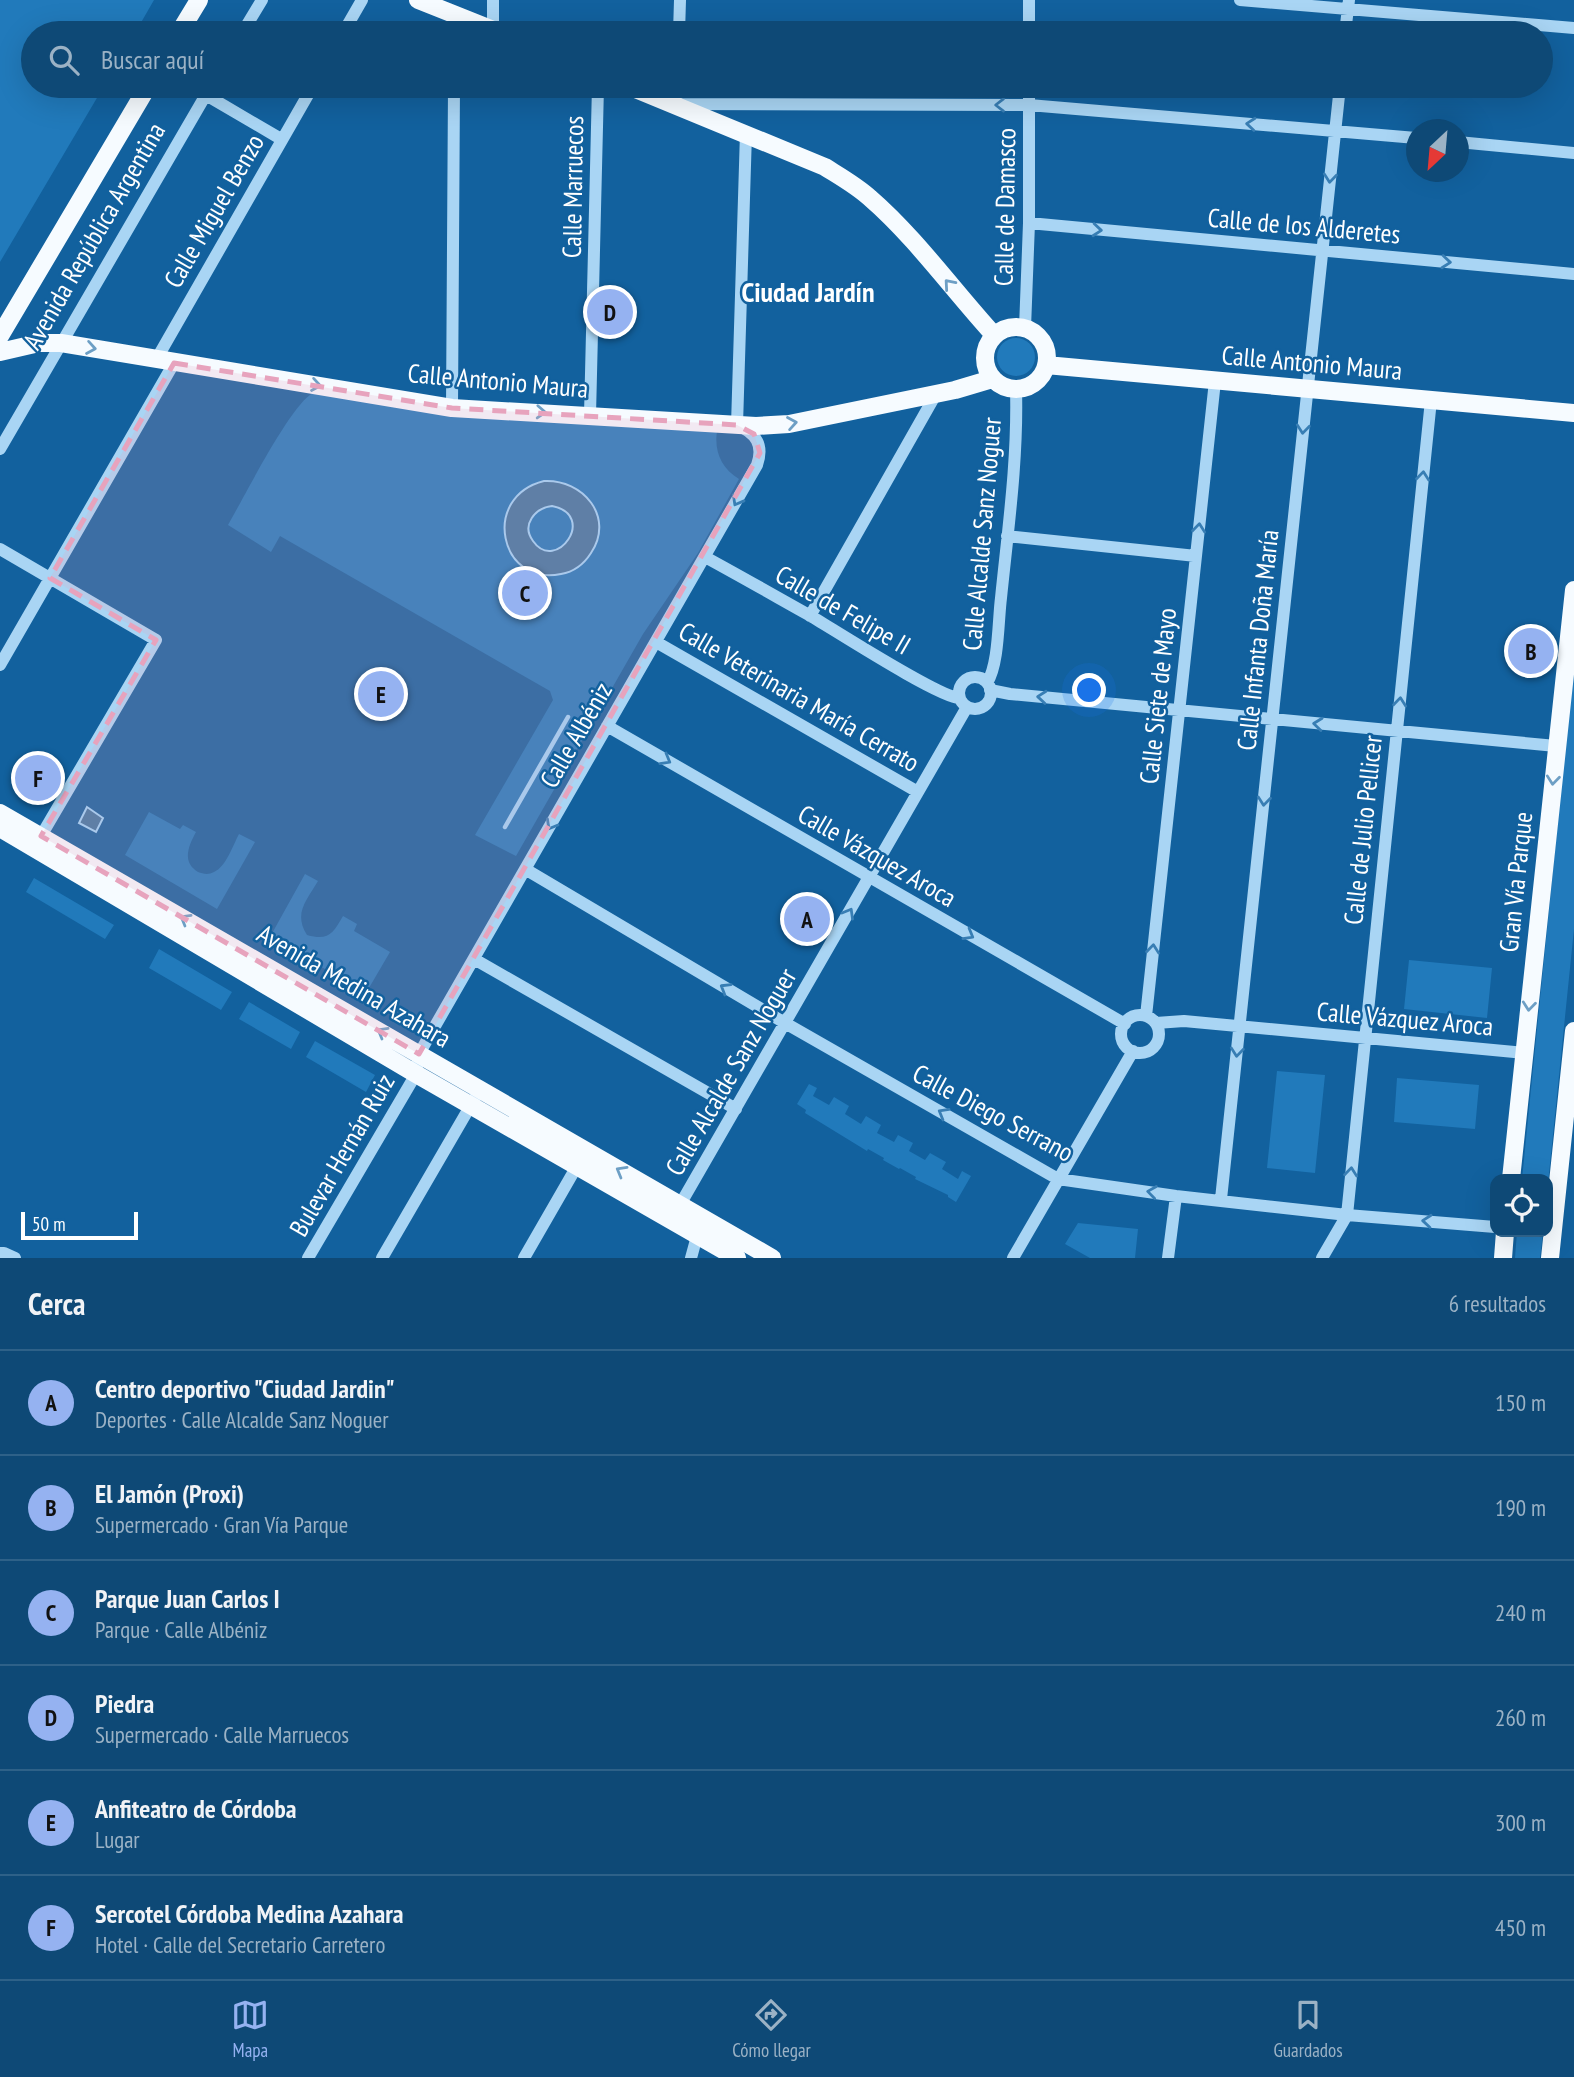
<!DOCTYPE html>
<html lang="es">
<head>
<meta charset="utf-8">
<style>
	:root { --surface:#0e4976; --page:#17507b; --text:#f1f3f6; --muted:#9bb2c5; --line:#2e6188; --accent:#95b2f1 }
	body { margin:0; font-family:"PT Sans Narrow",sans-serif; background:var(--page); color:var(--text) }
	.controls { position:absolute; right:21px; bottom:21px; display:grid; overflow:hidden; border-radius:14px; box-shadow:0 7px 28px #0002 }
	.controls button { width:63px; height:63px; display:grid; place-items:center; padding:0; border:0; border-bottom:2px solid var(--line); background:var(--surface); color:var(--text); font:35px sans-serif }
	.compass { position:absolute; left:1406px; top:119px; width:63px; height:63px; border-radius:50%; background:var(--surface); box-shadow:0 7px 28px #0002; rotate:206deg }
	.scale { position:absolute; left:21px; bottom:18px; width:117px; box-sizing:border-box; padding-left:7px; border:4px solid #fff; border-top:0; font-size:19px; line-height:24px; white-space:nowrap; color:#fff; -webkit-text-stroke:5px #12619e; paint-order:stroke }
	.you { position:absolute; left:1090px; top:691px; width:24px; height:24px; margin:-18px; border:5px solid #fff; border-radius:50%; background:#1a73e8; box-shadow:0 0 0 10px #1a73e833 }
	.badge { display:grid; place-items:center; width:46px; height:46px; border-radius:50%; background:var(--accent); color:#111; font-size:23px; font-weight:700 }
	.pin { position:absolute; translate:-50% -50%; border:4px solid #fff; box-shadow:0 2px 7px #0006 }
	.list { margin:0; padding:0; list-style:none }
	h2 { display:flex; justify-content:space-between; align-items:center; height:91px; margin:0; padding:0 28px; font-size:30px }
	h2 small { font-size:23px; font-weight:400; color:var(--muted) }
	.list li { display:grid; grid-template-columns:46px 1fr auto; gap:21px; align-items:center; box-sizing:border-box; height:105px; padding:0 28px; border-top:2px solid var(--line) }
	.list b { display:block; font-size:26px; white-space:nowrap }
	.list p { margin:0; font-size:23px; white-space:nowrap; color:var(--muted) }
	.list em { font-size:23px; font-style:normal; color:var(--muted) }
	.icon { flex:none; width:38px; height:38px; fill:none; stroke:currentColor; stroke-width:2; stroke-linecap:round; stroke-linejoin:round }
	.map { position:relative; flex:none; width:1574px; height:1258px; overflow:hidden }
	.search { position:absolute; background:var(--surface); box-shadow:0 7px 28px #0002; left:21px; right:21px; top:21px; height:77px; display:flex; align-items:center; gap:18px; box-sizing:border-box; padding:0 24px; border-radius:38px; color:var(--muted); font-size:26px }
	.sheet { height:721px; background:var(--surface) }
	nav { display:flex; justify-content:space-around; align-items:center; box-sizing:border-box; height:98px; border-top:2px solid var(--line); background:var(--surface); font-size:19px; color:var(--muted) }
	nav a { display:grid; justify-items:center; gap:4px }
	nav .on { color:var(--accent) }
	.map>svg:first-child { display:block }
</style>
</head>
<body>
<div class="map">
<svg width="1574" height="1258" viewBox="0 0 1574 1258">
	<rect width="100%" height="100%" fill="#12619e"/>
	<!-- green -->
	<path fill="#217abb" d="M 0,0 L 154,0 L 135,33 L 33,33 L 33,86 L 104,86 L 0,262 Z
		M997 357a19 19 0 1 1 38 0a19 19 0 1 1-38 0Z
		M 313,393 L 717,431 C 714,451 721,468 739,479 L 698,553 L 643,634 L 516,856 L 475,835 L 553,700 L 550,691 L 280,536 L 271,552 L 228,525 C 243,499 291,404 313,393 Z
		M 1574,661 L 1574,929 L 1548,1183 L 1548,1179 L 1522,1179 Z
		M 149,812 L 180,829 L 183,825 L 196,832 C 189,845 181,862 198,872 C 203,874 209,875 214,872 C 226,867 233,845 239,834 L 255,842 L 217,909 L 125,855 Z
		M 305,874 L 318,881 C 307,900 293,913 307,935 C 328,941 333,934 343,916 L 357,924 L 354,931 L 390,952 L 366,993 L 270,937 Z
		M 34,878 L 114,925 L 105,939 L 26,892 Z
		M 159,949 L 232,992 L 221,1010 L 149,968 Z
		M 1409,960 L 1492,968 L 1487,1018 L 1404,1009 Z
		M 249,1002 L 300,1032 L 291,1049 L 239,1019 Z
		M 315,1041 L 375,1075 L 366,1092 L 306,1057 Z
		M 1277,1071 L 1325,1075 L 1315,1173 L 1267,1168 Z
		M 1397,1078 L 1479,1085 L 1475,1129 L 1394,1122 Z
		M 809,1084 L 817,1088 L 813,1096 L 829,1105 L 834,1097 L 849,1106 L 845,1114 L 861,1124 L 866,1116 L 881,1125 L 877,1133 L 894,1142 L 898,1135 L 913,1143 L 909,1151 L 925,1160 L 930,1153 L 946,1162 L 942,1169 L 958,1179 L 962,1171 L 971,1176 L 956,1202 L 948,1197 L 948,1195 L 915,1179 L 916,1177 L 900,1168 L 899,1169 L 883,1160 L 884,1158 L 868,1149 L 867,1151 L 805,1113 L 806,1110 L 797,1104 Z
		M 1078,1223 L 1138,1229 L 1135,1258 L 1090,1258 L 1065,1244 Z
		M 1517,1232 L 1543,1232 L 1540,1258 L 1515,1258 Z"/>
	<!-- water -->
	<path fill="#3e76a1" stroke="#9bd2f7" stroke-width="2" fill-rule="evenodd" d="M 544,481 C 583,479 615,517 591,553 C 584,564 573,572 561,574 C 500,587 480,497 544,481 ZM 552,506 C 598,515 556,574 533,541 C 521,525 535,508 552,506 Z
		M 87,807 L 103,818 L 96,832 L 79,823 Z"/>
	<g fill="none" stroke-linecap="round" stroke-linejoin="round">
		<!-- stream -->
		<path stroke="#9bd2f7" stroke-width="4.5" d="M 505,827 L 568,717"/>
		<!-- minor -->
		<path stroke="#a9d5f4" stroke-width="12" d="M 493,0 L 493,30
			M 1029,0 L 1029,33
			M 1240,0 L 1574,28
			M 242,33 L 262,0
			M 343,33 L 362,0
			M 455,33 L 455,14
			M 679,33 L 680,0
			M 1345,33 L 1349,0
			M 678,86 L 675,104 L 1029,105 L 1416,138
			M 206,95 L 281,139
			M 1458,142 L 1574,153
			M 1029,223 L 1574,274
			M 1025,328 L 1029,223 L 1029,86
			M 156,360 L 313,86
			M 452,408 L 454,86
			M 590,415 L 598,86
			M 0,449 L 211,86
			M 1007,536 L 1196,556
			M 0,549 L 156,640 L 41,836
			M 705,557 C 740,576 775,596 809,615 C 833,629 941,699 960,698
			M 810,616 L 936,394
			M 656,642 L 918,792
			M 0,665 L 174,363
			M959 693a16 16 0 1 1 32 0a16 16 0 1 1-32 0Z
			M 987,683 C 999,664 998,621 1001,598 C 1008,529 1018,459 1016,389
			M 990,690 L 1010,694 L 1556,746
			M 607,726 L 1125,1024
			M 525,869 L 785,1023 L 1058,1179 L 1176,1196 L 1347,1215 L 1495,1227
			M 474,959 L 736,1109
			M1121 1034a19 19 0 1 1 38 0a19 19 0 1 1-38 0Z
			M 1146,1016 L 1215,381
			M 1156,1023 L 1184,1021 L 1525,1053
			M 1221,1199 L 1340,86
			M 677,1210 L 967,707
			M 0,1253 L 4,1253 L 15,1258
			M 308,1258 L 416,1074 L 419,1054 L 757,465 C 764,445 756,433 737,425 L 746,133
			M 382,1258 L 475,1098
			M 524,1258 L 577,1166
			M 691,1258 L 697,1236 L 704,1234
			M 1013,1258 L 1133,1051
			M 1168,1258 L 1176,1196
			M 1322,1258 L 1347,1215 L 1431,400"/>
		<!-- major -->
		<path stroke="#f6fbff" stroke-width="18" d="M 418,0 L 501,33
			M 179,33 L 199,0
			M 628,86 L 825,167 C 841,177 857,186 870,198 C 915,237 953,290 994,335
			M985 358a31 31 0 1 1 62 0a31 31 0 1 1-62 0Z
			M 0,336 L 148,86
			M 0,352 L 39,343 L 61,343 L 452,408 L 756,426 L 789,424 L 955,390 L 992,379
			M 1046,365 L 1574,413
			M 0,813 L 772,1258
			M 0,828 L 416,1074 L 737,1258
			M 1511,1179 L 1574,590
			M 1503,1258 L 1505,1232
			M 1550,1258 L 1574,1031"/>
	</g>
	<!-- one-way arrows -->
	<defs><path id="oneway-chevron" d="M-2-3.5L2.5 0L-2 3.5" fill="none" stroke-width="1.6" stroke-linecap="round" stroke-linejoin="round" transform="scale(1.75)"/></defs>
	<g stroke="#387eb4">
		<use href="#oneway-chevron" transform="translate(1000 105) rotate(-180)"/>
		<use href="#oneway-chevron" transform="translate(1251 124) rotate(-175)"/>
		<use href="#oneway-chevron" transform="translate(1330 178) rotate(96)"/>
		<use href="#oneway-chevron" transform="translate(1097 230) rotate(5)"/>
		<use href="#oneway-chevron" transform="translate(1446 262) rotate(5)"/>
		<use href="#oneway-chevron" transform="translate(1303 429) rotate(96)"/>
		<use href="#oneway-chevron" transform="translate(1423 476) rotate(-84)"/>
		<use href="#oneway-chevron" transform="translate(737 501) rotate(119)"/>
		<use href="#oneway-chevron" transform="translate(1199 528) rotate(-84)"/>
		<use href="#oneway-chevron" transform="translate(1042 697) rotate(-175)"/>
		<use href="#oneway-chevron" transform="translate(1400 702) rotate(-84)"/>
		<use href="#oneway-chevron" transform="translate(1318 724) rotate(-174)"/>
		<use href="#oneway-chevron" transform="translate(666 760) rotate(30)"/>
		<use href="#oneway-chevron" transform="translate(1264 801) rotate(96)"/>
		<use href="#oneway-chevron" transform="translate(551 825) rotate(120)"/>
		<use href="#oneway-chevron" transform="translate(849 913) rotate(-60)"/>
		<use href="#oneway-chevron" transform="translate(969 935) rotate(30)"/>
		<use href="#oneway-chevron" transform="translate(1153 949) rotate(-84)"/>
		<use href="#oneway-chevron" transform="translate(725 988) rotate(-149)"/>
		<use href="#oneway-chevron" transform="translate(1237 1052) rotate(96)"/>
		<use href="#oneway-chevron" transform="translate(943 1113) rotate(-150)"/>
		<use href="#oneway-chevron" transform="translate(1351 1172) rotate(-84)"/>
		<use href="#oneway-chevron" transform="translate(1152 1192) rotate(-172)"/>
		<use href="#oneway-chevron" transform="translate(1427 1221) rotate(-175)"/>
	</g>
	<g stroke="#6d9fc5">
		<use href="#oneway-chevron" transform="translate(949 284) rotate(-131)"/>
		<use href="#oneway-chevron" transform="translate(91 348) rotate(10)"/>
		<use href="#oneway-chevron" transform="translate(316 385) rotate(10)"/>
		<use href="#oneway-chevron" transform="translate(541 412) rotate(3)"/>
		<use href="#oneway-chevron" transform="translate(792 423) rotate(-10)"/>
		<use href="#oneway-chevron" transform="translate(1553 780) rotate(96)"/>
		<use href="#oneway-chevron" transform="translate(185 919) rotate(-150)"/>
		<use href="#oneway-chevron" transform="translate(1529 1006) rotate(96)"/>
		<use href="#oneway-chevron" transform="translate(382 1032) rotate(-150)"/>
		<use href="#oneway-chevron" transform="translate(621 1171) rotate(-150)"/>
	</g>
	<!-- marked area -->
	<path fill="#e7a3bd" fill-opacity="0.2" stroke="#e7a3bd" stroke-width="5" stroke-dasharray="14 9" stroke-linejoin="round" d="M 174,363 L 452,408 L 737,425 L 754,434 L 760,453 L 419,1054 L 41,836 L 156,640 L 50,578 Z"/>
	<g text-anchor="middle" stroke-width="5" stroke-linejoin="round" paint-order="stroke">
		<!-- street labels -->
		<g font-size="26" fill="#fff" stroke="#12619e">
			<text transform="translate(573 187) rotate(-89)" y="9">Calle Marruecos</text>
			<text transform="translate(1005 207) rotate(-89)" y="9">Calle de Damasco</text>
			<text transform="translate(214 211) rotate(-60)" y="9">Calle Miguel Benzo</text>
			<text transform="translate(1304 226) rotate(5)" y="9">Calle de los Alderetes</text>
			<text transform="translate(94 236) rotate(-60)" y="9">Avenida República Argentina</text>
			<text transform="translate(1312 363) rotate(5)" y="9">Calle Antonio Maura</text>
			<text transform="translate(498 381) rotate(5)" y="9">Calle Antonio Maura</text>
			<text transform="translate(982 534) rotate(-85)" y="9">Calle Alcalde Sanz Noguer</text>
			<text transform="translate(843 610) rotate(30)" y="9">Calle de Felipe II</text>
			<text transform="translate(1258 640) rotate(-84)" y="9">Calle Infanta Doña María</text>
			<text transform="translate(1158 696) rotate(-84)" y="9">Calle Siete de Mayo</text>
			<text transform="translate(799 697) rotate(30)" y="9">Calle Veterinaria María Cerrato</text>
			<text transform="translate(576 735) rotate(-60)" y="9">Calle Albéniz</text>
			<text transform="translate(1363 830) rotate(-84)" y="9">Calle de Julio Pellicer</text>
			<text transform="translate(877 856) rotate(30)" y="9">Calle Vázquez Aroca</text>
			<text transform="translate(1516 882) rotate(-84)" y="9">Gran Vía Parque</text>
			<text transform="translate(354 986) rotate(30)" y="9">Avenida Medina Azahara</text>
			<text transform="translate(1405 1019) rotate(5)" y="9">Calle Vázquez Aroca</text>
			<text transform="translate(731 1072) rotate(-60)" y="9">Calle Alcalde Sanz Noguer</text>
			<text transform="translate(993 1113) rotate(28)" y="9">Calle Diego Serrano</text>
			<text transform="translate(342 1155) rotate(-60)" y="9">Bulevar Hernán Ruiz</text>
		</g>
		<!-- neighbourhood labels -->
		<g font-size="28" font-weight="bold" fill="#fff" stroke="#12619e">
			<text x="808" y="302">Ciudad Jardín</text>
		</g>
	</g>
</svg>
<div class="controls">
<button><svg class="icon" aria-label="locate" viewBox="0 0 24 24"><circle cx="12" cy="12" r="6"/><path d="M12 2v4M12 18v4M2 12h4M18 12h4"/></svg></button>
</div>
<svg class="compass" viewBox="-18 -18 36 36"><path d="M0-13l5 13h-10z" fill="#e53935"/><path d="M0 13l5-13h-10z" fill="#9bb2c5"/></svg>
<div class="scale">50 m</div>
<div class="you"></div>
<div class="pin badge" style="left:807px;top:919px">A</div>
<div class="pin badge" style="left:1531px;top:651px">B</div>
<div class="pin badge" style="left:525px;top:593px">C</div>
<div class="pin badge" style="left:610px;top:312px">D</div>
<div class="pin badge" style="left:381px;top:694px">E</div>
<div class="pin badge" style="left:38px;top:778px">F</div>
<div class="search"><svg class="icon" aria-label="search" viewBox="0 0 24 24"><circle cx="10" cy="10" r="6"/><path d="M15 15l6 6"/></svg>Buscar aquí</div>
</div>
<section class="sheet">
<h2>Cerca<small>6 resultados</small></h2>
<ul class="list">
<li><span class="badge">A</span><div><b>Centro deportivo &quot;Ciudad Jardin&quot;</b><p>Deportes · Calle Alcalde Sanz Noguer</p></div><em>150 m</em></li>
<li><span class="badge">B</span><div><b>El Jamón (Proxi)</b><p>Supermercado · Gran Vía Parque</p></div><em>190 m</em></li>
<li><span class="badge">C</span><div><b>Parque Juan Carlos I</b><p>Parque · Calle Albéniz</p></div><em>240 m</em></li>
<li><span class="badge">D</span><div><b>Piedra</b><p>Supermercado · Calle Marruecos</p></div><em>260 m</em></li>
<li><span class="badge">E</span><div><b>Anfiteatro de Córdoba</b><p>Lugar</p></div><em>300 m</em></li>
<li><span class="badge">F</span><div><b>Sercotel Córdoba Medina Azahara</b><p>Hotel · Calle del Secretario Carretero</p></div><em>450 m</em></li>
</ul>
</section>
<nav>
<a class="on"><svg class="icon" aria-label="map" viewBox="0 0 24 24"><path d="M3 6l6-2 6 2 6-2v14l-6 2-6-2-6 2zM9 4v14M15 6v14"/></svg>Mapa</a>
<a><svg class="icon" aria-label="directions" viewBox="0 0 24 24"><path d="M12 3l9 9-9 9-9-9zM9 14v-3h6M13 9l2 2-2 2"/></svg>Cómo llegar</a>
<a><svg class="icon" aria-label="saved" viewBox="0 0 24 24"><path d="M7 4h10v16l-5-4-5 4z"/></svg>Guardados</a>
</nav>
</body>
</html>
